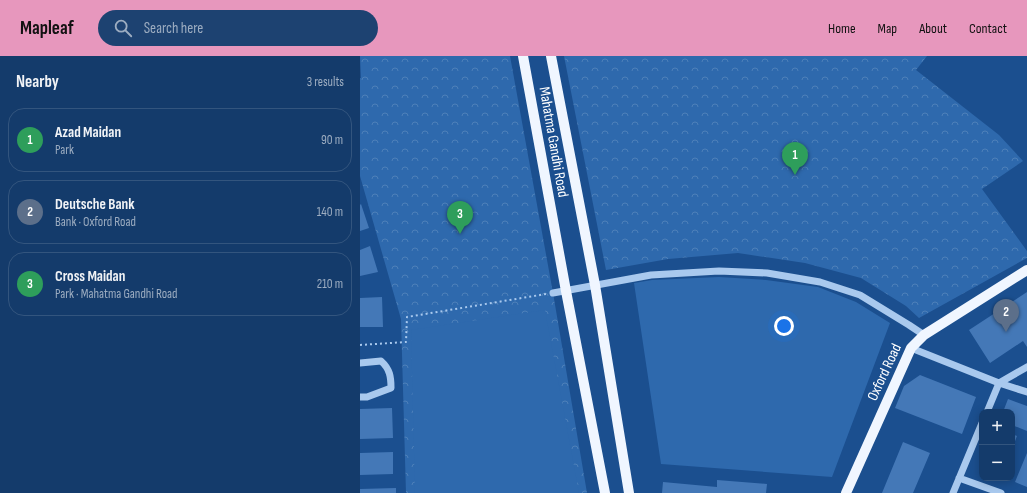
<!DOCTYPE html>
<html lang="en">
<head>
<meta charset="utf-8">
<style>
	:root { --surface:#143b6b; --page:#1d4271; --text:#f1f3f6; --muted:#9dadc1; --line:#33557e; --accent:#e797bd }
	body { margin:0; font-family:"Sofia Sans Condensed",sans-serif; background:var(--page); color:var(--text) }
	.controls { position:absolute; right:12px; bottom:12px; display:grid; overflow:hidden; border-radius:8px; box-shadow:0 2px 10px #0003 }
	.controls button { width:36px; height:36px; display:grid; place-items:center; padding:0; border:0; border-bottom:1px solid var(--line); background:var(--surface); color:var(--text); font:20px sans-serif }
	.you { position:absolute; left:424px; top:270px; width:14px; height:14px; margin:-10px; border:3px solid #fff; border-radius:50%; background:#1a73e8; box-shadow:0 0 0 6px #1a73e833 }
	.badge { display:grid; place-items:center; width:26px; height:26px; border-radius:50%; background:var(--accent); color:#fff; font-size:13px; font-weight:700 }
	.pin { position:absolute; translate:-50% -33px; filter:drop-shadow(0 1px 2px #0008) }
	.pin::after { content:''; position:absolute; top:21px; width:14px; height:12px; background:inherit; clip-path:polygon(0 0,100% 0,50% 100%) }
	.list { margin:0; padding:0; list-style:none }
	h2 { display:flex; justify-content:space-between; align-items:center; height:52px; margin:0; padding:0 16px; font-size:17px }
	h2 small { font-size:13px; font-weight:400; color:var(--muted) }
	.list li { display:grid; grid-template-columns:26px 1fr auto; gap:12px; align-items:center; box-sizing:border-box; height:64px; margin:0 8px 8px; padding:0 8px; border:1px solid var(--line); border-radius:16px }
	.list b { display:block; font-size:15px; white-space:nowrap }
	.list p { margin:0; font-size:13px; white-space:nowrap; color:var(--muted) }
	.list em { font-size:13px; font-style:normal; color:var(--muted) }
	.icon { flex:none; width:22px; height:22px; fill:none; stroke:currentColor; stroke-width:2; stroke-linecap:round; stroke-linejoin:round }
	.map { position:relative; flex:none; width:667px; height:437px; overflow:hidden }
	header { display:flex; align-items:center; gap:24px; box-sizing:border-box; height:56px; padding:0 20px; background:var(--accent); color:#111 }
	header strong { font-size:19px }
	nav { display:flex; gap:22px; margin-inline-start:auto; font-size:14px }
	.search { width:280px; height:36px; background:var(--page); display:flex; align-items:center; gap:10px; box-sizing:border-box; padding:0 14px; border-radius:22px; color:var(--muted); font-size:15px }
	main { display:flex }
	aside { flex:1; background:var(--surface) }
	.map>svg:first-child { display:block }
</style>
</head>
<body>
<header>
<strong>Mapleaf</strong>
<div class="search"><svg class="icon" aria-label="search" viewBox="0 0 24 24"><circle cx="10" cy="10" r="6"/><path d="M15 15l6 6"/></svg>Search here</div>
<nav><a>Home</a><a>Map</a><a>About</a><a>Contact</a></nav>
</header>
<main>
<aside>
<h2>Nearby<small>3 results</small></h2>
<ul class="list">
<li><span class="badge" style="background:#2e9e5b">1</span><div><b>Azad Maidan</b><p>Park</p></div><em>90 m</em></li>
<li><span class="badge" style="background:#5c6f8a">2</span><div><b>Deutsche Bank</b><p>Bank · Oxford Road</p></div><em>140 m</em></li>
<li><span class="badge" style="background:#2e9e5b">3</span><div><b>Cross Maidan</b><p>Park · Mahatma Gandhi Road</p></div><em>210 m</em></li>
</ul>
</aside>
<div class="map">
<svg width="667" height="437" viewBox="0 0 667 437">
	<defs>
		<pattern id="forest-crowns" width="20" height="18" patternUnits="userSpaceOnUse"><rect width="20" height="18" fill="#2e69ad"/><path d="M2 6a3 3 0 1 1 6 0M12 15a3 3 0 1 1 6 0" fill="none" stroke="#4d80b9"/></pattern>
	</defs>
	<rect width="100%" height="100%" fill="#1b4f8f"/>
	<!-- forest -->
	<path fill="url(#forest-crowns)" d="M 0,0 L 150,0 L 193,237 L 227,437 L 46,437 L 41,263 L 0,120 L 0,22 L 1,22 Z
		M 204,0 L 567,0 L 556,14 L 639,79 L 663,105 L 622,133 L 667,195 L 667,202 L 559,262 L 546,250 L 501,222 L 445,207 L 378,197 L 308,203 L 246,214 Z"/>
	<!-- garden -->
	<path fill="#2e69ad" d="M 359,221 L 406,224 L 458,231 L 496,246 L 530,267 L 472,421 L 301,408 L 274,227 L 292,224 Z
		M 185,254 L 219,437 L 55,437 L 51,274 Z"/>
	<!-- building -->
	<path fill="#4478b7" d="M 1,148 L 9,172 L 0,175 L 0,149 Z
		M 10,190 L 18,216 L 0,220 L 0,194 Z
		M 667,236 L 667,291 L 663,285 L 630,307 L 609,274 Z
		M 22,241 L 23,271 L 0,271 L 0,242 Z
		M 560,319 L 616,341 L 602,378 L 535,352 L 544,330 Z
		M 648,343 L 667,350 L 667,375 L 652,369 L 652,356 L 643,356 Z
		M 32,352 L 33,382 L 0,383 L 0,353 Z
		M 652,378 L 657,380 L 652,393 Z
		M 543,386 L 570,397 L 553,437 L 522,437 Z
		M 33,396 L 33,418 L 0,419 L 0,397 Z
		M 667,397 L 667,431 L 655,426 Z
		M 357,424 L 407,428 L 406,437 L 302,437 L 303,426 L 357,431 Z
		M 36,432 L 36,437 L 0,437 L 0,433 Z"/>
	<g fill="none" stroke-linecap="round" stroke-linejoin="round">
		<!-- path -->
		<path stroke="#a9c9ee" stroke-width="2" stroke-dasharray="2 3" stroke-linecap="butt" d="M 0,289 L 46,286 L 47,261 L 186,238"/>
		<!-- minor -->
		<path stroke="#a9c9ee" stroke-width="7" d="M 193,237 L 291,219 L 359,215 L 407,217 L 460,226 L 500,239 L 549,269 L 564,279
			M 551,292 L 639,327 L 667,336
			M 0,307 L 21,305 C 30,313 31,321 31,332 L 7,341 L 0,341
			M 627,356 L 639,327 L 667,311
			M 599,422 L 641,437
			M 593,437 L 622,367"/>
		<!-- major -->
		<path stroke="#f0f6ff" stroke-width="10" d="M 163,0 L 206,235 L 245,437
			M 191,0 L 235,229 L 269,437
			M 486,437 L 551,292 L 564,279 L 667,214"/>
	</g>
	<g text-anchor="middle" stroke-width="3.5" stroke-linejoin="round" paint-order="stroke">
		<!-- street labels -->
		<g font-size="15" fill="#fff" stroke="#1b4f8f">
			<text transform="translate(194 86) rotate(80)" y="5">Mahatma Gandhi Road</text>
			<text transform="translate(524 316) rotate(-65)" y="5">Oxford Road</text>
		</g>
	</g>
</svg>
<div class="controls">
<button>+</button>
<button>−</button>
</div>
<div class="you"></div>
<div class="pin badge" style="left:435px;top:119px;background:#2e9e5b">1</div>
<div class="pin badge" style="left:646px;top:276px;background:#5c6f8a">2</div>
<div class="pin badge" style="left:100px;top:178px;background:#2e9e5b">3</div>
</div>
</main>
</body>
</html>
